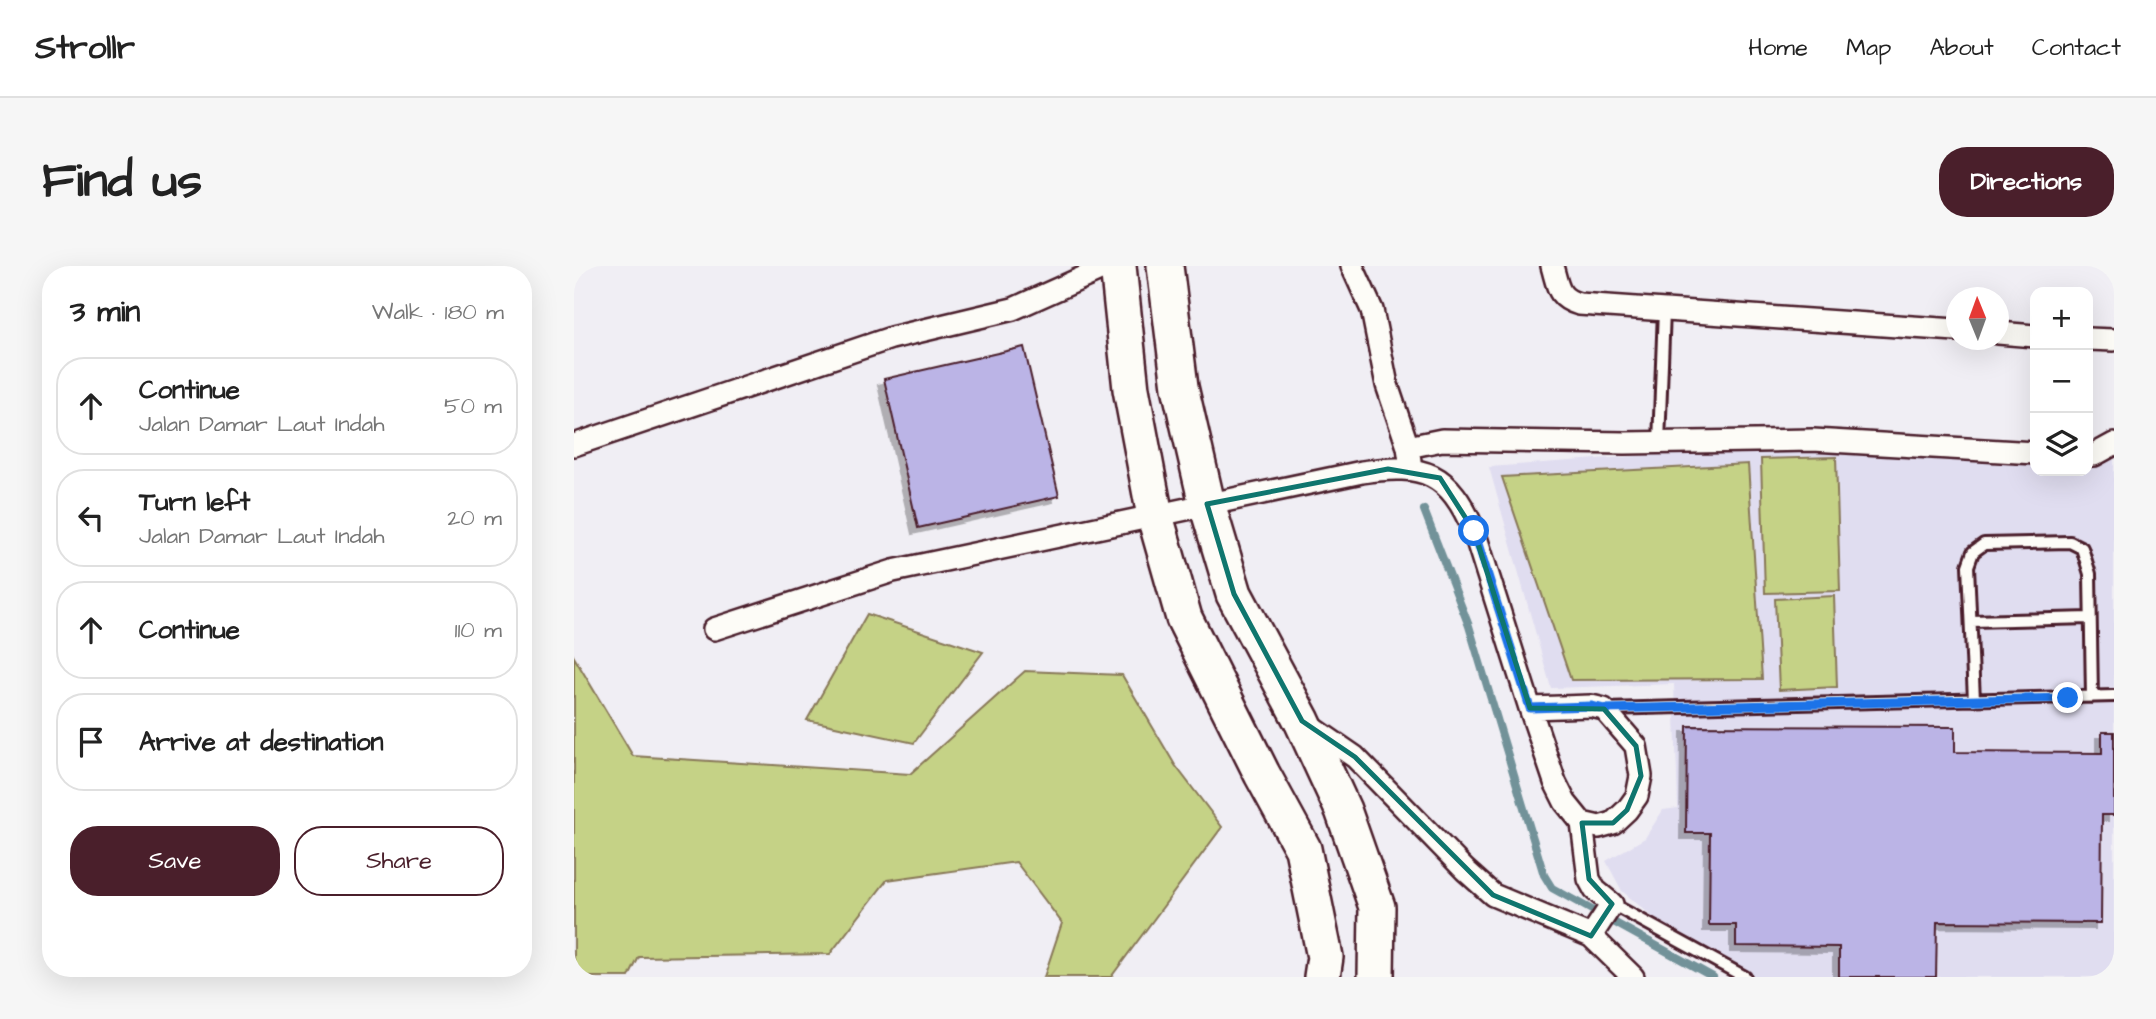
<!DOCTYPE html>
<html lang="en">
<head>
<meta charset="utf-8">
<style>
	:root { --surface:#fff; --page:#f6f6f6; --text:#222; --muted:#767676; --line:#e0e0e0; --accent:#4a1f2b }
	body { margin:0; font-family:"Architects Daughter",sans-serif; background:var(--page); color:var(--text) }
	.controls { position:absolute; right:21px; top:21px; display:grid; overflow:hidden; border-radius:14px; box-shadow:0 7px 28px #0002 }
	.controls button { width:63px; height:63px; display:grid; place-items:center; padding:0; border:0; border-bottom:2px solid var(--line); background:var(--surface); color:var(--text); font:35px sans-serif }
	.compass { position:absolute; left:1372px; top:21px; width:63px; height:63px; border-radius:50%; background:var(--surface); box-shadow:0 7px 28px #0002; rotate:359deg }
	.stop { position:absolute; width:21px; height:21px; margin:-16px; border:5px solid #1a73e8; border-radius:50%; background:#fff }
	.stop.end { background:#1a73e8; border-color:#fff; box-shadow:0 2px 7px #0008 }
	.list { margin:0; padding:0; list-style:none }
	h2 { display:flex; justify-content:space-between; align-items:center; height:91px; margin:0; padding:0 28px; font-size:30px }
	h2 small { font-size:23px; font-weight:400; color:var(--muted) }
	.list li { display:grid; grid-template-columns:46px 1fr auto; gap:21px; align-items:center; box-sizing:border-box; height:98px; margin:0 14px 14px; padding:0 14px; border:2px solid var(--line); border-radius:28px }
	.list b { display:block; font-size:26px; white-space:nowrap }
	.list p { margin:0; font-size:23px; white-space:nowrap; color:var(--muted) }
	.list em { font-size:23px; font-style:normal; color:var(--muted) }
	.actions { display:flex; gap:14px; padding:21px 28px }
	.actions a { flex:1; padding:16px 0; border:2px solid var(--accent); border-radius:28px; text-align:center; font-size:24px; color:var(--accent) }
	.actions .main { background:var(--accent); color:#fff }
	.icon { flex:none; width:38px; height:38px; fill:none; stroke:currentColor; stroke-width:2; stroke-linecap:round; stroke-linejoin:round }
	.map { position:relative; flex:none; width:1540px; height:711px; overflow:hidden; border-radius:28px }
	header { display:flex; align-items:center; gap:42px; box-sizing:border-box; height:98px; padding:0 35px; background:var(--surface); border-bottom:2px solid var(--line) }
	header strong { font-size:33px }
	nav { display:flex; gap:38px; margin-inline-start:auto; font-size:24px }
	.intro { display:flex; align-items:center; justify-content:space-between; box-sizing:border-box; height:168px; padding:0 42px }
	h1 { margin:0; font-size:49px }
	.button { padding:18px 32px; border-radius:28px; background:var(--accent); color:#fff; font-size:24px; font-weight:700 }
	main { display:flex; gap:42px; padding:0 42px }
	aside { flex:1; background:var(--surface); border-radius:28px; box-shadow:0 7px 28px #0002 }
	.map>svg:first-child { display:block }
</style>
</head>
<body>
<header>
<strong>Strollr</strong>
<nav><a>Home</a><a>Map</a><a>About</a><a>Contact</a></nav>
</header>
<div class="intro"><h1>Find us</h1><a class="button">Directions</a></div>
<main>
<aside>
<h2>3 min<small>Walk · 180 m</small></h2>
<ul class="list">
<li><svg class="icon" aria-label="ahead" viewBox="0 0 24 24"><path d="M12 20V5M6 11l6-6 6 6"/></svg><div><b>Continue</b><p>Jalan Damar Laut Indah</p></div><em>50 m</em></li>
<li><svg class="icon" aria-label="left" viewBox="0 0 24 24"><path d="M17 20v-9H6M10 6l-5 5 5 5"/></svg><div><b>Turn left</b><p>Jalan Damar Laut Indah</p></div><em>20 m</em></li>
<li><svg class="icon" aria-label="ahead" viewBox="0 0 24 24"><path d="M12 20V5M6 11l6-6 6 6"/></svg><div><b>Continue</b></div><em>110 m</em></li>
<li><svg class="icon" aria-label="arrive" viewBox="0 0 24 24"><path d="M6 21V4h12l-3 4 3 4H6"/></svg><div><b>Arrive at destination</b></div></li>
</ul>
<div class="actions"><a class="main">Save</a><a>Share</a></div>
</aside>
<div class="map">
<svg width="1540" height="711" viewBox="0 0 1540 711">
	<defs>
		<filter id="shadow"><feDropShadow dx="-6" dy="6" stdDeviation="0" flood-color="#0004"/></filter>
	</defs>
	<rect width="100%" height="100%" fill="#f0eef4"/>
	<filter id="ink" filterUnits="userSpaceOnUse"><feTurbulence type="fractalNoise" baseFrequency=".0143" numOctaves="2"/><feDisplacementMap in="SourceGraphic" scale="14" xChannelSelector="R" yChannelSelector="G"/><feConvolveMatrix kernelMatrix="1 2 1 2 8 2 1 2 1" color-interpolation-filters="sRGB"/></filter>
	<g filter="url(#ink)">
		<!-- built -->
		<path fill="#e0ddf0" d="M 1184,181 L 1461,191 L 1461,205 L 1514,205 L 1514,193 L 1540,194 L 1540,711 L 1183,711 L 1086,657 L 1048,625 L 1032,595 L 1071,572 L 1089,544 L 1104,542 L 1100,418 L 977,422 L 915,201 Z"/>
		<!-- green -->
		<path fill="#c5d286" stroke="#887858" stroke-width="2" d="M 1262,191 L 1266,325 L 1191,327 L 1187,193 Z
			M 1174,198 L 1188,413 L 997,414 L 928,211 Z
			M 1260,330 L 1263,421 L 1205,424 L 1201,333 Z
			M 293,348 L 409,386 L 340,477 L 233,454 Z
			M 0,391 L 59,490 L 336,508 L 451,405 L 548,409 L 601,499 L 648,561 L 537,711 L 470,711 L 488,657 L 442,596 L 313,614 L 256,688 L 65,691 L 55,711 L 0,711 Z"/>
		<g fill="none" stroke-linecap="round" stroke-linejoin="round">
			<!-- stream -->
			<path stroke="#729299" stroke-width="8" d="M 850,244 L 895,360 L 970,609 L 978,622 L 1139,711"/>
		</g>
		<!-- building -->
		<path fill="#bbb4e6" stroke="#4a1f2b" stroke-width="2" filter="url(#shadow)" d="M 450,81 L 485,230 L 344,262 L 310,113 Z
			M 1113,460 L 1381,461 L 1381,486 L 1528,487 L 1528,466 L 1540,466 L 1540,549 L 1528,549 L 1527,657 L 1363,656 L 1362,711 L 1265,711 L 1265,681 L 1162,680 L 1162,659 L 1135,659 L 1136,567 L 1112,567 Z"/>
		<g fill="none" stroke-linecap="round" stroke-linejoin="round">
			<defs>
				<path id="service" d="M 1085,177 L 1090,44
					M 1397,355 L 1516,352
					M 1400,434 L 1394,300 L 1399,286 L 1410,278 L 1496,276 L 1508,282 L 1516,308 L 1518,431
					M 1030,443 L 1540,430
					M 1038,638 L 1171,711"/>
				<path id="minor" d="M 778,0 L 798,44 L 813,119 L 834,181 L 836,195
					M 978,0 C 984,20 983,32 1005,38 L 1382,64
					M 1424,67 L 1461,70
					M 1514,73 L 1540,74
					M 0,179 L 317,72 L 439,43 L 535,0
					M 834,181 L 868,174 L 1051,177 L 1239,174 L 1461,187
					M 1514,189 L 1520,189 L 1540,178
					M 140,363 L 319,305 L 788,206 C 850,197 875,206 900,265 L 956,442 L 981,516 L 991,536 L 1008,557 L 1025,561 L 1039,557 L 1053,544 L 1063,530 L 1067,510 L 1062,480 L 1030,443 L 1017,440 L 956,442
					M 733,458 L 781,491 L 891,604 L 919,629 L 1017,670 L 1059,711
					M 1008,557 L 1015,613 L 1021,624 L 1038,638 L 1017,670"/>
				<path id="trunk" d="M 544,0 L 557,123 L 581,250 L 610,352 L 688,508 L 729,583 L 751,691 L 748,711
					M 591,0 L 606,121 L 633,238 L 660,328 L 728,455 L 769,544 L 803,641 L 802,711"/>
			</defs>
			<!-- service casing -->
			<use href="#service" stroke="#4a1f2b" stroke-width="16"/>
			<!-- minor casing -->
			<use href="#minor" stroke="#4a1f2b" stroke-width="26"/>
			<!-- trunk casing -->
			<use href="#trunk" stroke="#4a1f2b" stroke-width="40"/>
			<!-- service -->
			<use href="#service" stroke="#fdfcf7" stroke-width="10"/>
			<!-- minor -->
			<use href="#minor" stroke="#fdfcf7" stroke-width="21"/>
			<!-- trunk -->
			<use href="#trunk" stroke="#fdfcf7" stroke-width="35"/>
		</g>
	</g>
	<g fill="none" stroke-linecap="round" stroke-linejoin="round" filter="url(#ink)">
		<!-- route -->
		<path stroke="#1a73e8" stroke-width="9" d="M 900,265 L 956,442 L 1017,440 L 1030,443 L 1494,432"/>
	</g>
	<!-- marked area -->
	<path fill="none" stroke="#0f766e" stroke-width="5" stroke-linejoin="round" d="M 814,203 L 866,212 L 900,265 L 956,442 L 1030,443 L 1062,480 L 1067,510 L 1053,544 L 1039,557 L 1008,557 L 1015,613 L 1038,638 L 1017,670 L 919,629 L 781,491 L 728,455 L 660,328 L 633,238 Z"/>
</svg>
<div class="controls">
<button>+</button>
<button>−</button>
<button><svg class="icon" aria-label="layers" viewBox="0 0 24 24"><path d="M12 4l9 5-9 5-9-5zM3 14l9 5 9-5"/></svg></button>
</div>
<svg class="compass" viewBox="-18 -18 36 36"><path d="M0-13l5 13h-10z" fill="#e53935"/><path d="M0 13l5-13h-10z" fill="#767676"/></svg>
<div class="stop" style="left:900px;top:265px"></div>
<div class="stop end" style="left:1494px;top:432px"></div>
</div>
</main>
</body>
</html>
